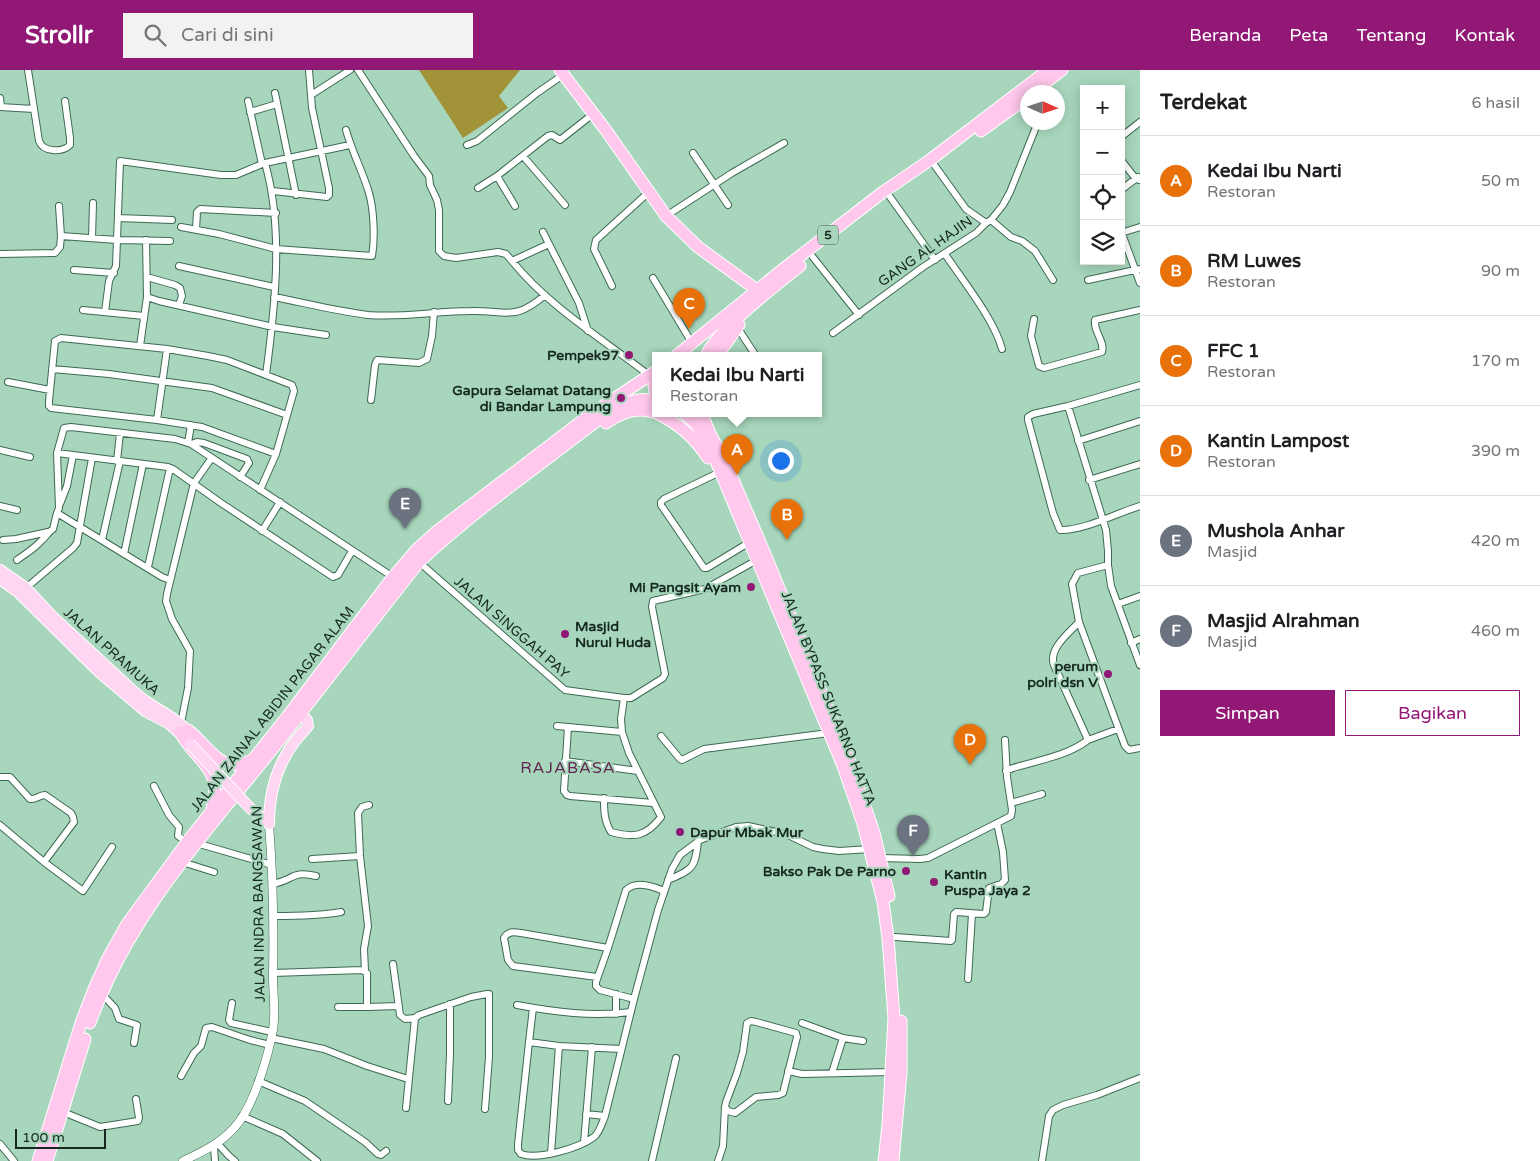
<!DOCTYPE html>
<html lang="id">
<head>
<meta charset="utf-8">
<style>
	:root { --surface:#fff; --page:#f2f2f2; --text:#202124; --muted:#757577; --line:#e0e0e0; --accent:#911875 }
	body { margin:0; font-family:"Varela Round",sans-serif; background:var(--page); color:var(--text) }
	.controls { position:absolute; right:15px; top:15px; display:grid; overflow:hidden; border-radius:0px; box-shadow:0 2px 12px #0003 }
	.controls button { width:45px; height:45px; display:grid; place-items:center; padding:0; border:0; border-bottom:1px solid var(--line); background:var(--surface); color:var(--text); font:25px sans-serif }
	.compass { position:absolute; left:1020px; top:15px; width:45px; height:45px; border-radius:50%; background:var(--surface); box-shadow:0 2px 12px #0003; rotate:93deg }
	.scale { position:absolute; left:15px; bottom:12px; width:91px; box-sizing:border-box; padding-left:5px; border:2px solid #16281f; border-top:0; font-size:14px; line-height:18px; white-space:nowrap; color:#16281f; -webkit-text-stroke:4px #a7d6bc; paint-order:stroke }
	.you { position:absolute; left:780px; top:390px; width:18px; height:18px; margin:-12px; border:4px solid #fff; border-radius:50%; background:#1a73e8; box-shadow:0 0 0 8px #1a73e833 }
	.badge { display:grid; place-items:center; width:32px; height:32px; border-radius:50%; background:var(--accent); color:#fff; font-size:16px; font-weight:700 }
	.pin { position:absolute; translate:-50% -41px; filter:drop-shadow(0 1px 2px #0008) }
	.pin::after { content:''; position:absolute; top:26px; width:18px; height:15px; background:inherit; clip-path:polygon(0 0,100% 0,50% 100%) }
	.popup { position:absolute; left:652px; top:282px; width:170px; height:65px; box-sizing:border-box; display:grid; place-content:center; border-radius:0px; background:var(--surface); filter:drop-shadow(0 1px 4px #0005); font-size:16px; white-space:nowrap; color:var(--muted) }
	.popup b { font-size:19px; color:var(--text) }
	.popup::after { content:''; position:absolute; left:50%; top:100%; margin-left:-10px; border:10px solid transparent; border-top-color:var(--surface) }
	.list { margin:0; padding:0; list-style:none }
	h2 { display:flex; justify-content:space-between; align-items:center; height:65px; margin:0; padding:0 20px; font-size:21px }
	h2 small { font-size:16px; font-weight:400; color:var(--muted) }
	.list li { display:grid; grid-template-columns:32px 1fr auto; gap:15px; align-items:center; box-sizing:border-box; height:90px; padding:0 20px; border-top:1px solid var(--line) }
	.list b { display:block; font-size:19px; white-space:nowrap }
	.list p { margin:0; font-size:16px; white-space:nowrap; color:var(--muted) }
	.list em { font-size:16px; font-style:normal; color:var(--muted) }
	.actions { display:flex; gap:10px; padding:15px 20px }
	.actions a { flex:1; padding:11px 0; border:1px solid var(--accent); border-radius:0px; text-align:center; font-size:18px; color:var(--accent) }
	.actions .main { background:var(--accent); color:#fff }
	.icon { flex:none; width:28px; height:28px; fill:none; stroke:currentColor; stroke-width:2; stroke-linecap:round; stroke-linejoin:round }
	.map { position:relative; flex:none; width:1140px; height:1091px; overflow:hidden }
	header { display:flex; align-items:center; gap:30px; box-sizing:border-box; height:70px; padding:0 25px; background:var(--accent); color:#fff }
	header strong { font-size:24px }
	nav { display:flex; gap:28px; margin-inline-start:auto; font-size:18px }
	.search { width:350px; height:45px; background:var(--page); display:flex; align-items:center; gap:12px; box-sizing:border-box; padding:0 18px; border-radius:0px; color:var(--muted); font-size:19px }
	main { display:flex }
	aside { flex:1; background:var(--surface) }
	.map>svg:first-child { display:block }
</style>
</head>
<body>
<header>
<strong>Strollr</strong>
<div class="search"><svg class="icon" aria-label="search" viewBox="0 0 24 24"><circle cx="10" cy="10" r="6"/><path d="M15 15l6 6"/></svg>Cari di sini</div>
<nav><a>Beranda</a><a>Peta</a><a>Tentang</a><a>Kontak</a></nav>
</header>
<main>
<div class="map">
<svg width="1140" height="1091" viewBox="0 0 1140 1091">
	<rect width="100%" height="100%" fill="#a7d6bc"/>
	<!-- forest -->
	<path fill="#a29338" d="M 419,0 L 520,0 L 499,26 L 508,38 L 463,68 Z"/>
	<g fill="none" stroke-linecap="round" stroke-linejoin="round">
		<defs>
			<path id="minor" d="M 28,0 L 39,71 C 43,82 62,83 70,75 L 70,68 L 65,31
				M 358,0 L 414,86 L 429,106 L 430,115 L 437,130 L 439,140 L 439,181 L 444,186 L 456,188 L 498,182 L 506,184 L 512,191 L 549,174 L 579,233 L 588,261
				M 275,23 L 296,125
				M 311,25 L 350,0
				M 0,28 L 1,37
				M 248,31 L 262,94 L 265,93 C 284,159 275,237 266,305
				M 0,37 L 34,39
				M 250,42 L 277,34
				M 1121,67 L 1140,52
				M 467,75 L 477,71 L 537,23 L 563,5
				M 693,83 L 728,135
				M 523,86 L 565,135
				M 1121,90 L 1136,109 L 1140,110
				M 265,93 L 350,75
				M 935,96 L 966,139 L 986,153
				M 497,106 L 515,136
				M 478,118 L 497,106 L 548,66 L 552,65 L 560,70 L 593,44
				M 1121,120 L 1138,107
				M 273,121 L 327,127 L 329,125 L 329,118 L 312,38 L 309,0
				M 890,127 L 935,190
				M 59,136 L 61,166
				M 666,146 L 732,103 L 784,73
				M 118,148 L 172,150
				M 991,150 L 1011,167 L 1022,171 L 1035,181 L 1053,210
				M 181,157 L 219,164 L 276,179 L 372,186 C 375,169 374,140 369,123 C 363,102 352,82 346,60
				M 196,160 L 197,142 L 200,139 L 276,143
				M 1121,161 L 1140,213
				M 543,162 L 549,174
				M 1121,163 L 1140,157
				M 92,168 L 93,133
				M 0,184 L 55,183 L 60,177 L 61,166 L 117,170 L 170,171
				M 945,184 C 963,211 994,249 1002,279
				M 812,186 L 859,245
				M 512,191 C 550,238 603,269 650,306
				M 179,196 L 274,217
				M 74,200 L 114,203
				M 147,207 L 175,215 L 180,218 L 182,226 L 179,235
				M 653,208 L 692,273
				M 1088,210 L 1140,199
				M 612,216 L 594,179 L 596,170 L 649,122
				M 147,227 L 159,231 L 273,257 L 326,265
				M 274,227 C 305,233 337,241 368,245 C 402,248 437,241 471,241 C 506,240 514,252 545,225
				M 83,240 L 144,246
				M 105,242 L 109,211 L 116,196 L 120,91 L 221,105 L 236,105 L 262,94
				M 1034,249 L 1031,266 L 1039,296 L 1044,298 L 1102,282 C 1105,271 1093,261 1095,250 L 1140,240
				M 737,257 L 756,286
				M 833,263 L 923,197 L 976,163 L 986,153 L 991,150 L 1003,135 L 1010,122 L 1038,52
				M 140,276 L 147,227 L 146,170
				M 52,299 L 109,304 L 212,318 L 287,345
				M 8,312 L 50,320
				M 1140,315 L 1068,336 L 1033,344 L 1028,347 L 1028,350 L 1053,443 L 1060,460 C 1084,461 1116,443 1140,436
				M 371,330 L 375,295 L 377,290 L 419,293 L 427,289 L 432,266 L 434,242
				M 1068,336 L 1106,460 L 1108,481 L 1108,495 L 1111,516 L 1140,595
				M 157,350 L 167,279
				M 1078,371 L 1140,351
				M 188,373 L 191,355
				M 191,374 L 197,372 L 204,373 L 247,389 L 249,393 L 240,407
				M 0,380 L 30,387
				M 57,383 L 168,397 L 173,399 L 221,433 L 333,507 L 338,505 L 352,481
				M 117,391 L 120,363
				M 720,402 L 664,429 L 661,432 L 661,435 L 704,498 L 707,498 L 750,472
				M 1089,410 L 1140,394
				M 260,420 L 276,384 L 294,321 L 292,315 L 227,290 L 208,286 L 167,279 L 61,268 L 55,271 L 49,331 L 49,336 L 51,338 L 157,350 L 202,357 L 276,384
				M 60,434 L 67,416 L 73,385
				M 0,436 L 17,440
				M 262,461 L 280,432
				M 3,470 L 16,469 L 48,462
				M 102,470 L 120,391
				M 124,484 L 143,394
				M 17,490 C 25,484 34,479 41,471 C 46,467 48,462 53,459 L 57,443
				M 419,492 L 565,620 L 624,628 L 631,628 L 663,608 L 665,604 L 652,537 L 653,531 L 705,519 L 757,490
				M 1108,495 L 1078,503 L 1072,514 L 1079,552 L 1125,676 L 1129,680 L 1140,678
				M 148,497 L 170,398
				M 170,510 L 162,507 L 57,443 L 59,438 L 57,383 L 64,358 L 71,357 L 175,369 L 191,374 L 393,507
				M 26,518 L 73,478 L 77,473 L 92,388
				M 1118,534 L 1140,526
				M 1079,552 C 1069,563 1048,579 1054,595 L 1088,670 L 1118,659
				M 1131,573 L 1140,569
				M 181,653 L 188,618 L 190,581 L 172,549 L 166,531 L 167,524 L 194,413 L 211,389
				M 557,656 L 568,657
				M 622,662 L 568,657 L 564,721 L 567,725 L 570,726 L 653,733
				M 661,666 L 680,689 L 682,690 L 704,679 L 829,663
				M 565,691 L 638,701
				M 1006,701 L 1013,698 C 1039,690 1067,686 1088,670
				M 0,707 L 10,707 L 30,729 C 36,730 39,725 45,725 L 71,743 L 73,747 L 74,752 L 44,792
				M 154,716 L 169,745 L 179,757 L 178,766 L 187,772
				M 604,728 C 604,740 604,751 611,762 C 634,768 646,767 661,747 L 629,683 L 622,662 L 621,649 L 624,628
				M 1011,733 L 1042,724
				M 0,755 L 44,792 L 83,821 L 112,777
				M 196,773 L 272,795
				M 881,788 L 920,789 L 928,788 L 1011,746 L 1012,740 L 1007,707 L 1005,670
				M 312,789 L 360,786
				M 182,792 L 214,802
				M 668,810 C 693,799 695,799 698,771
				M 272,814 C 293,811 291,800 316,806
				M 274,846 C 296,846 318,846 341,842
				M 895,867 L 951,871 L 952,870 L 954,844 L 956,842 L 984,844 L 986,842 L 989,818 L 1001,814 L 1005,810 L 1003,782 L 997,753
				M 393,894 L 400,945 L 405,949 L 415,948
				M 365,901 L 364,879 L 368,856 L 360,786 L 358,743 L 362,737 L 369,735
				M 273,903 L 362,900 L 367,903 L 367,937 L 398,936
				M 597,907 L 513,896 L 508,890 L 504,868 C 508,861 514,862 521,863 L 608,878
				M 968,909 L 972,844
				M 102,924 L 115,938 L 119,949 L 137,955 L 134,973
				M 634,929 L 600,920 L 596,916 L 596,912 L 608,878 L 626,820 C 636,810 653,816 664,821
				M 232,933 L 229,950 L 231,953 L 272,962
				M 517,935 C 555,942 592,947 631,942
				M 338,937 L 367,937
				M 616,944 L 616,924
				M 802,953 L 843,968 L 863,971
				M 271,968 L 324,979 L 367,996 L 408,1009
				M 529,972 L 533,938
				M 621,979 L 559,976 L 529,972 L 518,1074 L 518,1080 L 521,1084 C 539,1090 579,1078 594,1067 C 600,1062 602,1053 605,1046 L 634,929 L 658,840 L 672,799 L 680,785 L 700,770 L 736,757 L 748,756 L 786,764 L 813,777 L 823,779 L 839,781 L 870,779
				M 788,1001 L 802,1004 L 892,1002
				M 832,1003 L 843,968
				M 181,1006 L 194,983 L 201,976 L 206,958 L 212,957 L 250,970 L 270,975
				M 258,1011 L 305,1031 L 365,1072 L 378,1084 L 381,1085 L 386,1081
				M 448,1031 L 450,984 L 450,934
				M 406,1038 L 415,948 L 419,945 L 471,927 L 487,924 L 489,924 L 489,987 L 485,1039
				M 63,1042 L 100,1057 L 138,1051 L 139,1048 L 136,1029
				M 586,1044 L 605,1046
				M 242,1046 L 283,1064 L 317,1091
				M 217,1073 L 229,1086 L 235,1091
				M 584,1073 L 592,977
				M 0,1074 L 14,1091
				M 214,1076 L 215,1091
				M 551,1083 L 559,976
				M 652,1091 L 676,988
				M 718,1091 L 723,1076 L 725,1037 L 726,1032 L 737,1003 L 743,982 L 747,953 L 751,951 L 756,952 L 796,963 L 797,967 L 783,1023 L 778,1025 L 756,1027 L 735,1043 L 728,1041 L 725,1037
				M 1042,1091 L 1049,1046 L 1053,1040 L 1063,1035 L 1097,1025 L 1140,1008"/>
			<path id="tertiary" d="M 183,1091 C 204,1081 224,1072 239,1052 C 255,1031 268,986 273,960 C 276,942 273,924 273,906 C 274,855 273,805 269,754"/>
			<path id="primary" d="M 0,500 L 26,518 L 54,548 L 135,623 C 154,640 177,646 193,667
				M 0,509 L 19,523 L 99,602 L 145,641 L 168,653 L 184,667
				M 250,738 L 269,754
				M 269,754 C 269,724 277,695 295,671 C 299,666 304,661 308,656 L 307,650 L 300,644"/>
			<path id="trunk" d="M 560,0 L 605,59 L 666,146 L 698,177 L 757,220
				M 1033,22 L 1062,0
				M 981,61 L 1028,27
				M 676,286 L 782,200 L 883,122 L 930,90 L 1048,0
				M 706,286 C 718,259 775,216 800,196
				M 717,286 L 739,255
				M 656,305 L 654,316 L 656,325
				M 658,344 C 680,354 695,368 708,388
				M 685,344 L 696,354 L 713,384 L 843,696 L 863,754 L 877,808 L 883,832 L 888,868 L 894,948 L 888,1055 L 884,1091
				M 702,344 L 710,364 L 725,391 L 765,484 L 850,692 L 874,763 L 889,826
				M 606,353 C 621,342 638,336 656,343
				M 188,660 C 210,677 220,706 252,690
				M 180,662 C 197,693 223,697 212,738
				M 90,953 C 95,938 102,923 109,908 C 147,828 206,761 262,692 C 315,626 366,559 419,492 C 478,437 547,390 611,340 C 626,332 639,327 656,331
				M 38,1091 L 82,950 L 94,919 L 107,890 L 127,854 L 187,772 L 287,647 L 393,507 L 418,478 L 436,462 L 590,345 L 656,301
				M 47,1091 L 85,969
				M 893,1091 L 901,1003 L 901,951"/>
		</defs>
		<!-- minor casing -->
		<use href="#minor" stroke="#3e6a53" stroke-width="8"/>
		<!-- tertiary casing -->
		<use href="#tertiary" stroke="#3e6a53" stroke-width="9"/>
		<!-- primary casing -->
		<use href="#primary" stroke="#fff" stroke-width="12"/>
		<!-- trunk casing -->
		<use href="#trunk" stroke="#fff" stroke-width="13"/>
		<!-- minor -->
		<use href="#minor" stroke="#fff" stroke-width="6"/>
		<!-- tertiary -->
		<use href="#tertiary" stroke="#fff" stroke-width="8"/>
		<!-- primary -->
		<use href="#primary" stroke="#ffd6f1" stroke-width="10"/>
		<!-- trunk -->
		<use href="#trunk" stroke="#ffc8ec" stroke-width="11"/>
		<defs>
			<path id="primary-bridge" d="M 190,674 L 250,738"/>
		</defs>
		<!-- primary-bridge casing -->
		<use href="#primary-bridge" stroke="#fff" stroke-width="12" stroke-linecap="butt"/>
		<!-- primary-bridge -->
		<use href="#primary-bridge" stroke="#ffd6f1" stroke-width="10"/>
	</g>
	<!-- markers -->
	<g fill="#911875" stroke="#a7d6bc" stroke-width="2">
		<circle cx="629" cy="285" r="5"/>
		<circle cx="621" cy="328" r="5"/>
		<circle cx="751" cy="517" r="5"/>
		<circle cx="565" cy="564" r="5"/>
		<circle cx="1108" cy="604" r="5"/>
		<circle cx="680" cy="762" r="5"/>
		<circle cx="906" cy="801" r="5"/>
		<circle cx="934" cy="812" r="5"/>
	</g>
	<g text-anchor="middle" stroke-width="4" stroke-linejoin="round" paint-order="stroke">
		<!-- shield labels -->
		<rect fill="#a7d6bc" stroke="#425c4e" stroke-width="1" x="818" y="155.5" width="20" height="19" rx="4"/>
		<g font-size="12" font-weight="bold" fill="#16281f">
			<text x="828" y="169">5</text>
		</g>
		<!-- street labels -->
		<g font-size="14" fill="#16281f" stroke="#a7d6bc">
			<text transform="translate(925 181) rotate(-35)" y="5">GANG AL HAJIN</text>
			<text transform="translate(512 557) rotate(41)" y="5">JALAN SINGGAH PAY</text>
			<text transform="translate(112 581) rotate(42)" y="5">JALAN PRAMUKA</text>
			<text transform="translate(829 628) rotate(68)" y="5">JALAN BYPASS SUKARNO HATTA</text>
			<text transform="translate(272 639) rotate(-52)" y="5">JALAN ZAINAL ABIDIN PAGAR ALAM</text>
			<text transform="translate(258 834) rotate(-91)" y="5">JALAN INDRA BANGSAWAN</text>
		</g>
		<!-- poi labels -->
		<g font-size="14" font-weight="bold" fill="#16281f" stroke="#a7d6bc" text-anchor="end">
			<text x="619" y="290">Pempek97</text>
			<text x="611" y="325">Gapura Selamat Datang<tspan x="611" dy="16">di Bandar Lampung</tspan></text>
			<text x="741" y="522">Mi Pangsit Ayam</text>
			<text x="575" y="561" text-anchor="start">Masjid<tspan x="575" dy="16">Nurul Huda</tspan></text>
			<text x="1098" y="601">perum<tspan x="1098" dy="16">polri dsn V</tspan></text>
			<text x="690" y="767" text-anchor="start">Dapur Mbak Mur</text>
			<text x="896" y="806">Bakso Pak De Parno</text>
			<text x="944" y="809" text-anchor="start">Kantin<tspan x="944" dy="16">Puspa Jaya 2</tspan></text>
		</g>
		<!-- quarter labels -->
		<g font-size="16" letter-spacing="1" fill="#622851" stroke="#a7d6bc">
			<text x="568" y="703">RAJABASA</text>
		</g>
	</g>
</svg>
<div class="controls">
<button>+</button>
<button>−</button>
<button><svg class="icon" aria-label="locate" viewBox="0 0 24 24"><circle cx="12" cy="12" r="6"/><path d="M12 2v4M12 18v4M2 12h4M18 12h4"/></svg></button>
<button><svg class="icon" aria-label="layers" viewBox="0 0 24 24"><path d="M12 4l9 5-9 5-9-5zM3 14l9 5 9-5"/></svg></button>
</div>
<svg class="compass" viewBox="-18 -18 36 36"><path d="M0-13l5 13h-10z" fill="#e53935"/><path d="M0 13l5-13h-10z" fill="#757577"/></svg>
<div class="scale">100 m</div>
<div class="you"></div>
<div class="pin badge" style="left:737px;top:405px;background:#e8710a">A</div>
<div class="popup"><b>Kedai Ibu Narti</b>Restoran</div>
<div class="pin badge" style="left:787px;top:470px;background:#e8710a">B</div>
<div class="pin badge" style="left:689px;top:259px;background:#e8710a">C</div>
<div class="pin badge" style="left:970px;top:695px;background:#e8710a">D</div>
<div class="pin badge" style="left:405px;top:459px;background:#6b7280">E</div>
<div class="pin badge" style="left:913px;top:786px;background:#6b7280">F</div>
</div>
<aside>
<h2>Terdekat<small>6 hasil</small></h2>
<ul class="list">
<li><span class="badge" style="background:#e8710a">A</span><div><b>Kedai Ibu Narti</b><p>Restoran</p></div><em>50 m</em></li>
<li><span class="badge" style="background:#e8710a">B</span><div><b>RM Luwes</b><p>Restoran</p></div><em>90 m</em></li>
<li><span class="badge" style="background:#e8710a">C</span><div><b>FFC 1</b><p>Restoran</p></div><em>170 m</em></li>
<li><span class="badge" style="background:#e8710a">D</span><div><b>Kantin Lampost</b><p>Restoran</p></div><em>390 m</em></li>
<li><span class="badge" style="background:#6b7280">E</span><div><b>Mushola Anhar</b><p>Masjid</p></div><em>420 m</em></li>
<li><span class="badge" style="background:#6b7280">F</span><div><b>Masjid Alrahman</b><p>Masjid</p></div><em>460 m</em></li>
</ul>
<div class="actions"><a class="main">Simpan</a><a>Bagikan</a></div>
</aside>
</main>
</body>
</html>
